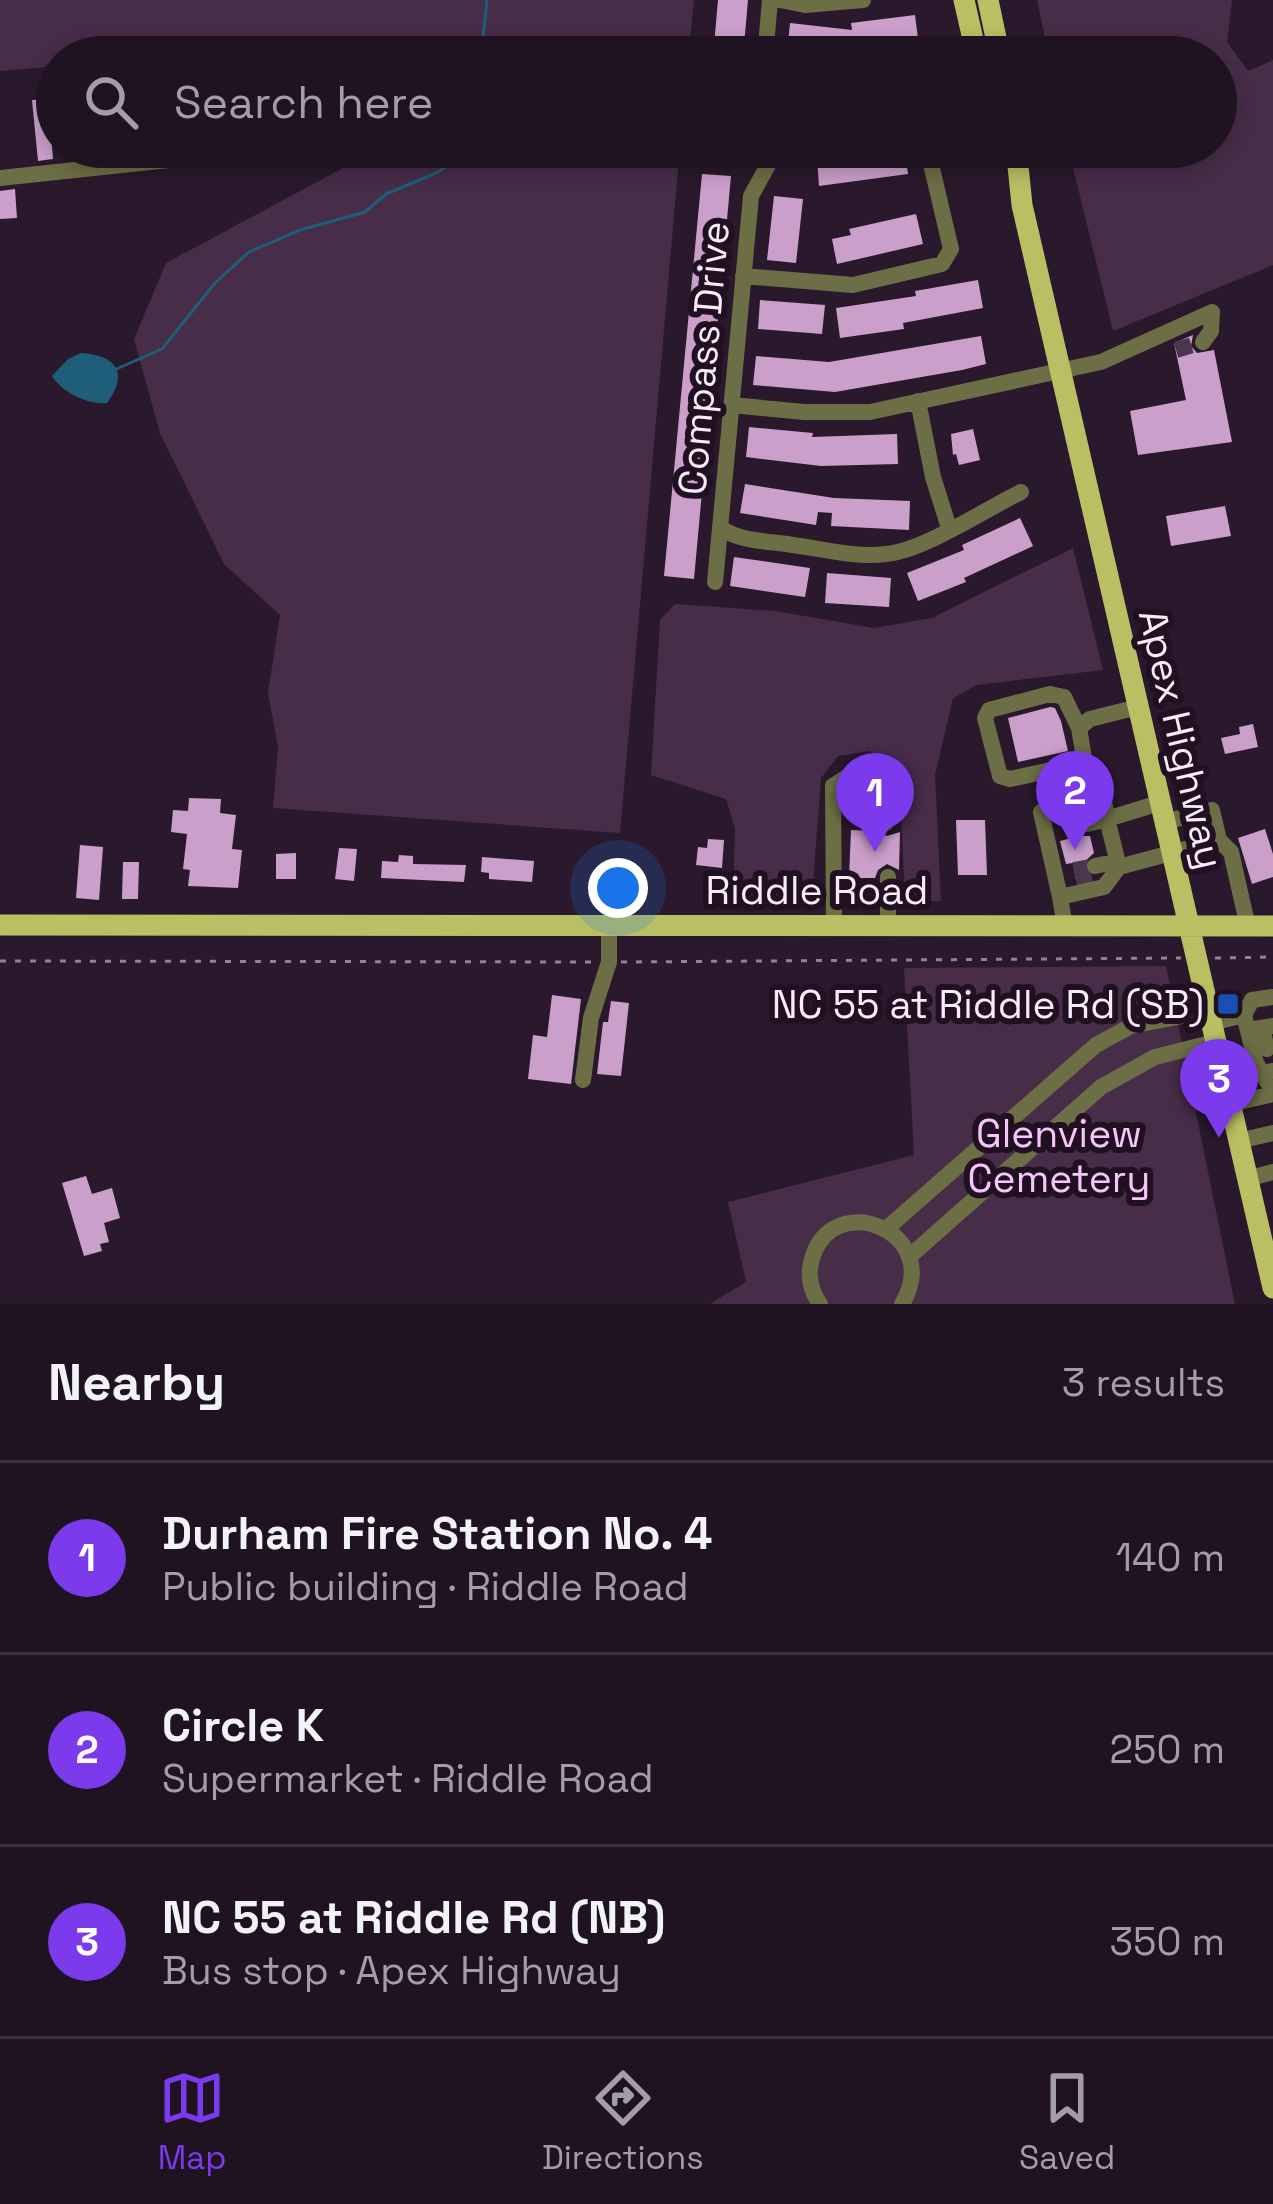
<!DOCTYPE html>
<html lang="en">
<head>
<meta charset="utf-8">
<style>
	:root { --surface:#201321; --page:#2d202e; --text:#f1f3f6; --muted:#a29ea5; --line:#3d323f; --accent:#7c3aed }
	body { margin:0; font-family:"Space Grotesk",sans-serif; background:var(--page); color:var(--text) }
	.you { position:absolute; left:618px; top:888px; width:42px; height:42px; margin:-30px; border:9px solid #fff; border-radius:50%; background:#1a73e8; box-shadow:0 0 0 18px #1a73e833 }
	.badge { display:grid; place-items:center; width:78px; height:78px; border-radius:50%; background:var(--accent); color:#fff; font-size:39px; font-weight:700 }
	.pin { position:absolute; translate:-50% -99px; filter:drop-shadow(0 3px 6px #0008) }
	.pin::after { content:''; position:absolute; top:63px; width:42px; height:36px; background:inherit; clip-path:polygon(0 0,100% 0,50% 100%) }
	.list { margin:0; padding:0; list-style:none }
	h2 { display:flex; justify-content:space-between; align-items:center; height:156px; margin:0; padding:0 48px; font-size:51px }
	h2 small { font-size:39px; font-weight:400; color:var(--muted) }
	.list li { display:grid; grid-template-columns:78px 1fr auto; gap:36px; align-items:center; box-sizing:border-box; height:192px; padding:0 48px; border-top:3px solid var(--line) }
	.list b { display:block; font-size:45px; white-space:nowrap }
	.list p { margin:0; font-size:39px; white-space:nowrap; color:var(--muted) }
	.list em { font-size:39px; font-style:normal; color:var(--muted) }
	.icon { flex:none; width:66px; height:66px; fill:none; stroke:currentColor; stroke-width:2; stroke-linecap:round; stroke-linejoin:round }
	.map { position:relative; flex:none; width:1273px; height:1304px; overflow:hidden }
	.search { position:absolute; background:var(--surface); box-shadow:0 6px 18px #0003; left:36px; right:36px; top:36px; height:132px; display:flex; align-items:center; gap:30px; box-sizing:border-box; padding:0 42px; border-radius:66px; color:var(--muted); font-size:45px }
	.sheet { height:732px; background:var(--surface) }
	nav { display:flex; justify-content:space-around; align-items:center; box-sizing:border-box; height:168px; border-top:3px solid var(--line); background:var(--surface); font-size:33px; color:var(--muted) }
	nav a { display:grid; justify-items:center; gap:6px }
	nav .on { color:var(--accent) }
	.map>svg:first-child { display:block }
</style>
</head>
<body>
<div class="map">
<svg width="1273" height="1304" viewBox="0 0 1273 1304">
	<rect width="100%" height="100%" fill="#2a192c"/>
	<!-- green -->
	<path fill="#472d48" d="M 0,0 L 694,0 L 688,57 L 387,57 L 387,47 L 311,42 L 138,57 L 57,57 L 57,66 L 0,71 Z
		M 1037,0 L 1232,0 L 1227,42 L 1248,71 L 1273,60 L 1273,265 L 1113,331 L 1068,147 L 1216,147 L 1216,57 L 1049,57 Z
		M 360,147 L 680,147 L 620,833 L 273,808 L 278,747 L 268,693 L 280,615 L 224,564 L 160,433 L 134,339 L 166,263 L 345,167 Z
		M 1073,548 L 1103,670 L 977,685 L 953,698 L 935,775 L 941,901 L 905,901 L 899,768 L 869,751 L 838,756 L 821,778 L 812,897 L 733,900 L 735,828 L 726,799 L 651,775 L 660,620 L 675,604 L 775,611 L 874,628 L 932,618 Z
		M 1166,966 L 1235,1304 L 710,1304 L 746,1282 L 728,1202 L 914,1155 L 904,968 Z"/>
	<!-- water -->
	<path fill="#1e5e79" d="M 81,353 C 115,355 130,372 107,403 C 89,405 62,393 52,376 L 68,359 Z"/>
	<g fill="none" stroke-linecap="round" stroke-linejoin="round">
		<!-- stream -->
		<path stroke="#1e5e79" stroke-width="3" d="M 481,57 L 487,0
			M 114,370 L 162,349 L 215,283 L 249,252 L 300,230 L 365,212 L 386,194 L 436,173 L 464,156 L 470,147"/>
	</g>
	<!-- building -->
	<path fill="#ca9fca" d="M 718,0 L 748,0 L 743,57 L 713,57 Z
		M 915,15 L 919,46 L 839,57 L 787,53 L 790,23 L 852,30 L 851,23 Z
		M 48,99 L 53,159 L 38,161 L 32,100 Z
		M 904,147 L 908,174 L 819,186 L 817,157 Z
		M 702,174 L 731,176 L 694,579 L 664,576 Z
		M 15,189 L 17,218 L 0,219 L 0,191 Z
		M 774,196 L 803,199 L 796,263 L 767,260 Z
		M 916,214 L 923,244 L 837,264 L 832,239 L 851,235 L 849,229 Z
		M 978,280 L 983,308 L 903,323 L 904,329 L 840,338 L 836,308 L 916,296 L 915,291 Z
		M 760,300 L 825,305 L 822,334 L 758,329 Z
		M 1193,335 L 1191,346 L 1197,353 L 1214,350 L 1232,442 L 1138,455 L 1130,411 L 1186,400 L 1174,343 Z
		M 981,336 L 986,364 L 962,370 L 835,392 L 753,385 L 756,356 L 829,362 Z
		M 749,427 L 813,433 L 812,437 L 897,434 L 898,464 L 821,466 L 746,457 Z
		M 973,429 L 980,460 L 959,465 L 956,454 L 953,455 L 951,434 Z
		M 745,484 L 834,498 L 910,501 L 909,530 L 831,526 L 832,513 L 818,512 L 816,525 L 740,513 Z
		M 1225,506 L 1231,536 L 1171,546 L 1166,516 Z
		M 1020,518 L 1033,546 L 964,578 L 966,582 L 918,601 L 907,573 L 964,550 L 962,545 Z
		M 734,557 L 810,568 L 805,597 L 730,586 Z
		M 827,573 L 891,578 L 889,607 L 825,603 Z
		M 1050,707 L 1055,708 L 1061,721 L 1068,751 L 1018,762 L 1008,718 Z
		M 1253,724 L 1258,747 L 1225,754 L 1221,738 L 1240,734 L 1239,727 Z
		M 189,798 L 221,799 L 220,813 L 236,815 L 232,849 L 242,850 L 238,888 L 188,886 L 190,870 L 183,869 L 187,834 L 171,832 L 173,810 L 188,811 Z
		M 1076,818 L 1075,828 L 1082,836 L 1090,836 L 1094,853 L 1083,863 L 1089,877 L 1076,880 L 1073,863 L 1066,864 L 1060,841 L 1068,839 L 1064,821 Z
		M 956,820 L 985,820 L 987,875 L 958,875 Z
		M 1265,829 L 1273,854 L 1273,877 L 1252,884 L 1238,838 Z
		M 851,830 L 876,831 L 887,836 L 900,832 L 899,870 L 887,864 L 878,870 L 875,878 L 849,878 Z
		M 708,839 L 724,840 L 722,868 L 696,865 L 698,847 L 707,848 Z
		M 80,845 L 103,847 L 99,900 L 76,898 Z
		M 339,848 L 357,849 L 354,881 L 335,879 Z
		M 296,853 L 296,879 L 276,879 L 276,854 Z
		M 399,855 L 413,856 L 413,864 L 466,865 L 464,882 L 381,878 L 382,861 L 398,862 Z
		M 482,857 L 534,861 L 532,882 L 489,879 L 489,873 L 481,872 Z
		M 123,862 L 139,862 L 138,899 L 122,899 Z
		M 552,995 L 581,999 L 571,1084 L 528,1079 L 533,1035 L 547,1037 Z
		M 611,1001 L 629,1003 L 621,1076 L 597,1074 L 603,1022 L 608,1022 Z
		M 86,1176 L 92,1194 L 112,1188 L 120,1218 L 104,1223 L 109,1242 L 100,1244 L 102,1251 L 84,1256 L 62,1183 Z"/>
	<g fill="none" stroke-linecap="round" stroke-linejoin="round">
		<!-- minor-tunnel -->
		<path stroke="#49384b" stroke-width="16" stroke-dasharray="16 8" stroke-linecap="butt" d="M 1176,350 L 1203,342
			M 1065,829 L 1087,824
			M 1074,870 L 1095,866
			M 1077,884 L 1098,880"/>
		<!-- path -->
		<path stroke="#908292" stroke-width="3" stroke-dasharray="6 9" stroke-linecap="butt" d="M 1215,958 L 1273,957
			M 0,961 L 593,962
			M 621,962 L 1181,958"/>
		<!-- minor -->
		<path stroke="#6c6f45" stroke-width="16" d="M 780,0 L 805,5 L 863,0
			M 765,57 L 770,0
			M 0,178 L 178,159
			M 743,276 L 853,285 L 942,264 L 951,249 L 927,147
			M 918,401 L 933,477 L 949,528
			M 732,405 L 804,412 L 870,412 L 1101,362 L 1212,312 L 1211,331 L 1203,342
			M 721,528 C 740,542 770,541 793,545 C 823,549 856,558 886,554 C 925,550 984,510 1021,492
			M 715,582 L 751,196 L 778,147
			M 1079,728 L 1064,697 L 1050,694 L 989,710 L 985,718 L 1000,776 L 1010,779 L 1079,764 L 1084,758 L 1079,728 L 1090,719 L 1138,707
			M 1159,803 L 1107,819 L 1119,867 L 1219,840 L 1212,810 L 1164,822
			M 1219,840 L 1231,852 L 1248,927
			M 1095,866 L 1118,861
			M 888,877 L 888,926
			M 1060,897 L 1041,812 L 1104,800 L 1107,819 L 1087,824
			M 834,926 L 833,786 L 850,775 L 877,781 L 887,799 L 886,823
			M 1065,927 L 1060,897 L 1104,887 L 1119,867
			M 1244,1015 L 1252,1000 L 1273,997
			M 1211,1023 L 1244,1015 L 1256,1063 L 1273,1091
			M 1262,1028 L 1267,1049
			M 1248,1030 L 1273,1026
			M 583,1080 L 591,1018 L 609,962 L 609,926
			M 1224,1080 L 1272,1071
			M 1230,1104 L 1273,1094
			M 1238,1141 L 1273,1133
			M 1247,1179 L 1273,1172
			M 886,1229 L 1096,1045 L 1131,1026 L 1208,1011
			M 909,1257 L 1101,1087 L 1155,1057 L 1215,1042
			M 820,1304 C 810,1290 807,1276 812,1259 C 832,1187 945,1232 902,1304"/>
		<!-- major -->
		<path stroke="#babf63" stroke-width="21" d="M 964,0 L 977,57
			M 988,0 L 1000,57
			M 1016,147 L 1022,205 L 1273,1288
			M 0,925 L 1273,926"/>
	</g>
	<!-- markers -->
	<rect fill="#1a4fb4" stroke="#211022" stroke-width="4.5" x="1216" y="992" width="24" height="24" rx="6"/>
	<g text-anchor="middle" stroke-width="12" stroke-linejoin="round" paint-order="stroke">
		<!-- street labels -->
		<g font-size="39" fill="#f7ebf8" stroke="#211022">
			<text transform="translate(703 358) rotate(-85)" y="14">Compass Drive</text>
			<text transform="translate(1182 739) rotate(77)" y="14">Apex Highway</text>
			<text x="817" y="904">Riddle Road</text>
		</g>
		<!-- poi labels -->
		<g font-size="39" fill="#f7ebf8" stroke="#211022" text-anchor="end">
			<text x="1204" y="1018">NC 55 at Riddle Rd (SB)</text>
		</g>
		<!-- park labels -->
		<g font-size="39" fill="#f6c6f9" stroke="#211022">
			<text x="1059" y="1147">Glenview<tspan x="1059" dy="45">Cemetery</tspan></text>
		</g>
	</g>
</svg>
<div class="you"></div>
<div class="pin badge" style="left:875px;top:852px">1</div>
<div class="pin badge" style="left:1075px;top:850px">2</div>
<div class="pin badge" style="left:1219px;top:1138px">3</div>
<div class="search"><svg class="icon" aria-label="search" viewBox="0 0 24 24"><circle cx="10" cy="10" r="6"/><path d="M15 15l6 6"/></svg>Search here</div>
</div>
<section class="sheet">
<h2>Nearby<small>3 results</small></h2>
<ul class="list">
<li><span class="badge">1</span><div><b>Durham Fire Station No. 4</b><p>Public building · Riddle Road</p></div><em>140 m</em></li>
<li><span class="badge">2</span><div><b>Circle K</b><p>Supermarket · Riddle Road</p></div><em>250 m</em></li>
<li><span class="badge">3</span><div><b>NC 55 at Riddle Rd (NB)</b><p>Bus stop · Apex Highway</p></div><em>350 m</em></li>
</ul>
</section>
<nav>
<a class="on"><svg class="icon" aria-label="map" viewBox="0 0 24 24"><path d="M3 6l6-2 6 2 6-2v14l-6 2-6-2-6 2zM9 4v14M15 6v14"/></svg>Map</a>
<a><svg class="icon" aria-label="directions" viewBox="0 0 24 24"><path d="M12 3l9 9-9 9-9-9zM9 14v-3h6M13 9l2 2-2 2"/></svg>Directions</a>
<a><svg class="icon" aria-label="saved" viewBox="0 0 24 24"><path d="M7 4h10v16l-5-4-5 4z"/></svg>Saved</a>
</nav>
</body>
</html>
